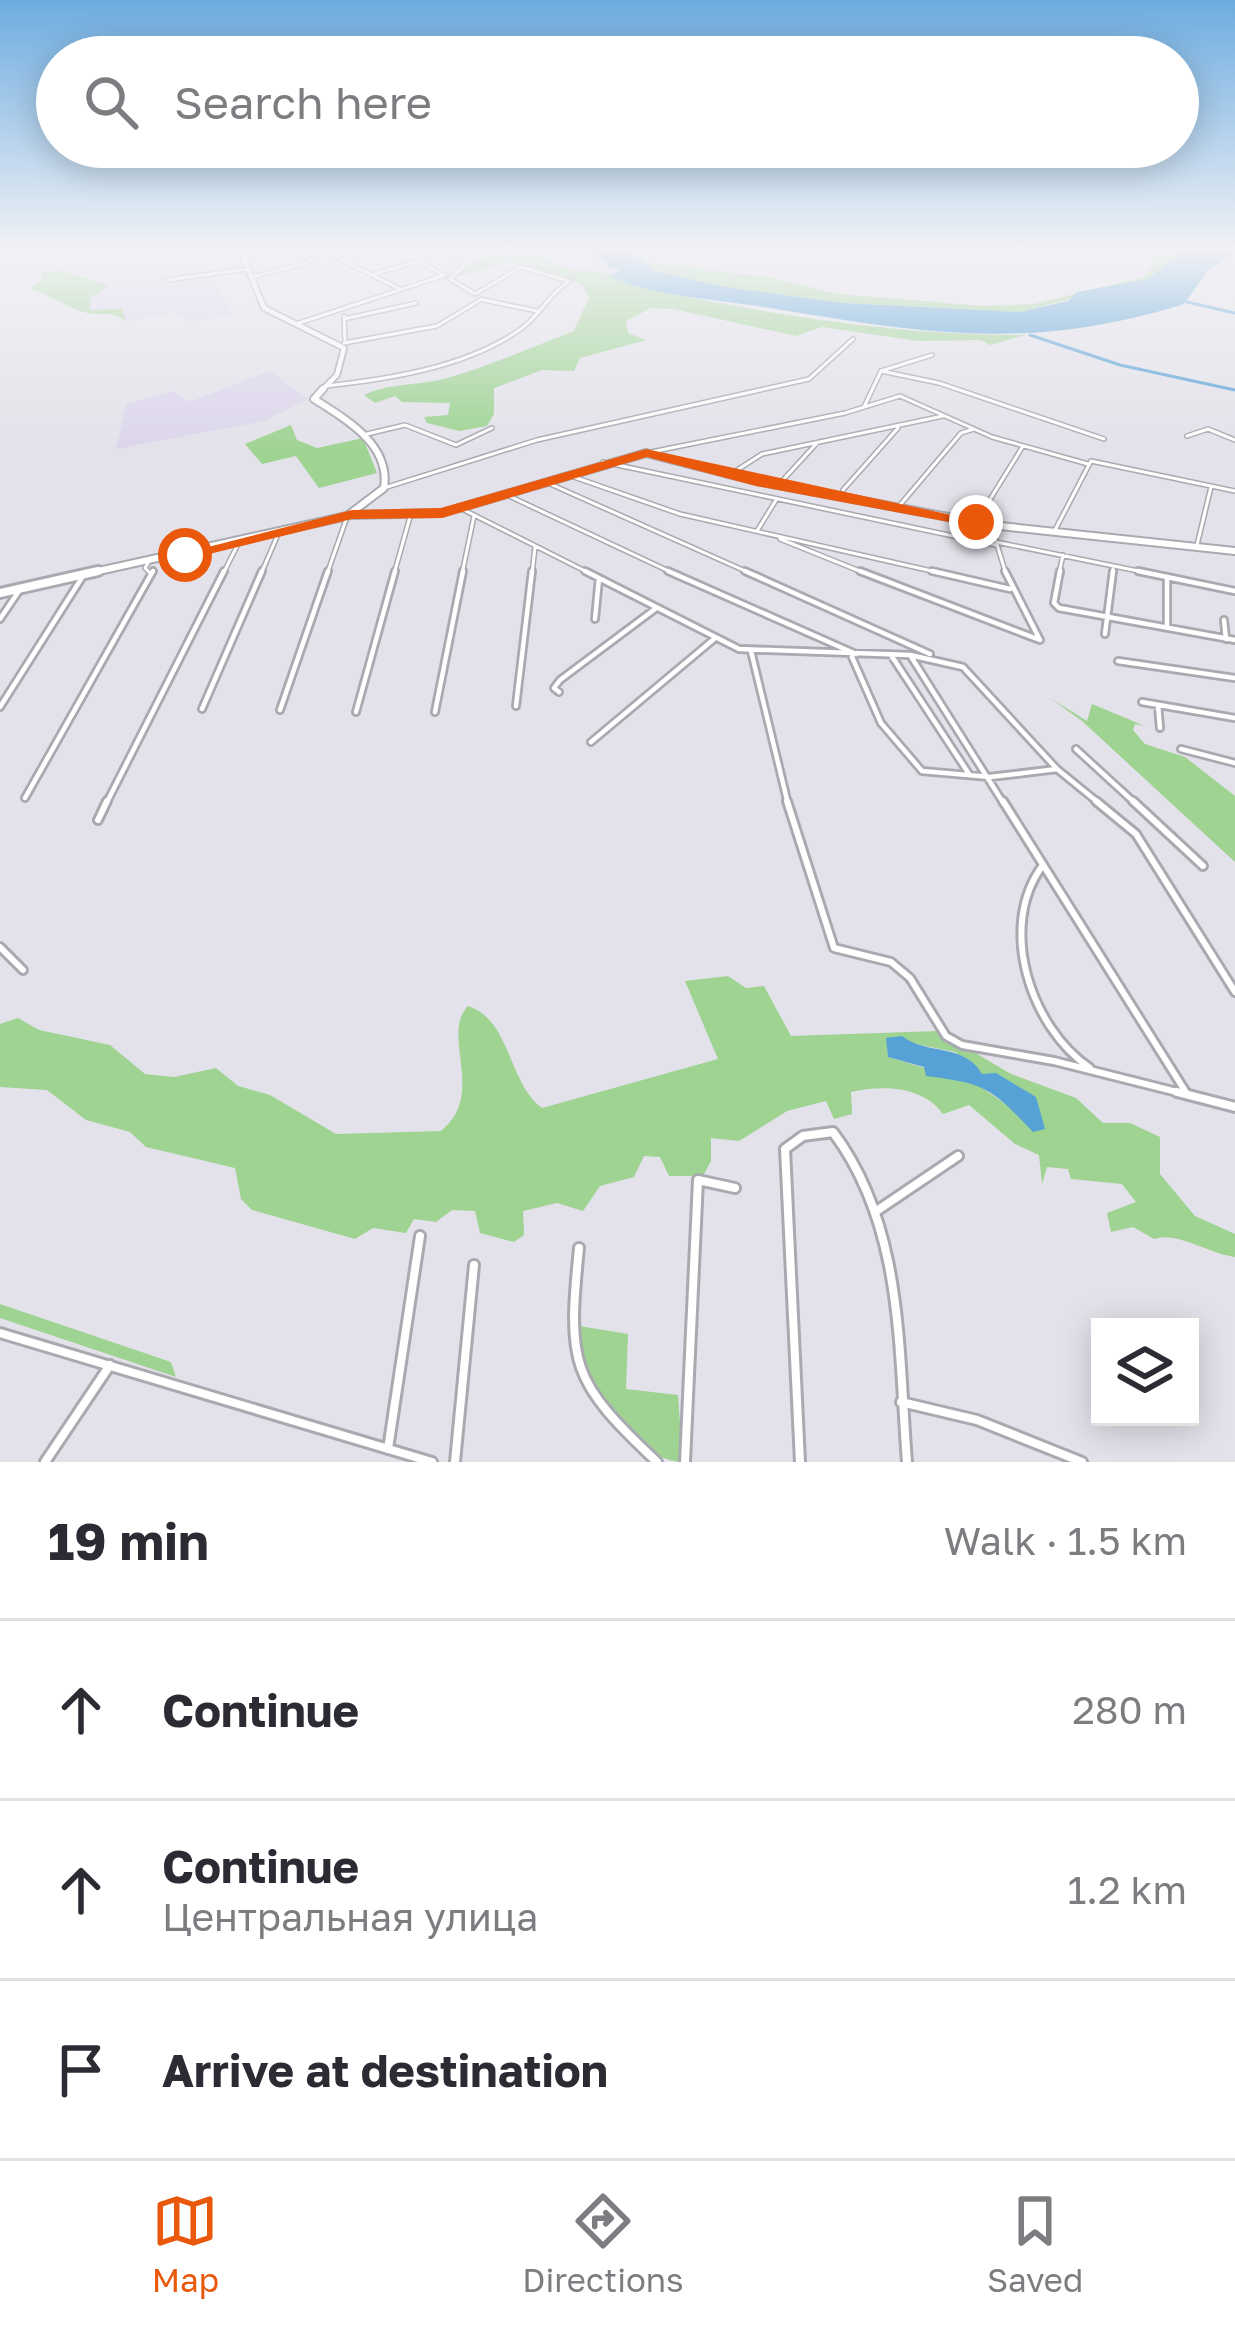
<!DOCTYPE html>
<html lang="en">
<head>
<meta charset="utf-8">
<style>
	:root { --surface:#fff; --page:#f2f2f3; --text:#2b2b33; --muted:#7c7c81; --line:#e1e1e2; --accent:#ea580c }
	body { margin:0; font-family:"Golos Text",sans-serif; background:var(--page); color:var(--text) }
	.controls { position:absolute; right:36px; bottom:36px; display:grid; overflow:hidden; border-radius:0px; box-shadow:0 6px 30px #0003 }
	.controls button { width:108px; height:108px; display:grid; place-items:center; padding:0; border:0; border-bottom:3px solid var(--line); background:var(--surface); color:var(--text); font:60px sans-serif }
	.stop { position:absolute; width:36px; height:36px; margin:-27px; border:9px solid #ea580c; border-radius:50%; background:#fff }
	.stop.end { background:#ea580c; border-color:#fff; box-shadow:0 3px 12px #0008 }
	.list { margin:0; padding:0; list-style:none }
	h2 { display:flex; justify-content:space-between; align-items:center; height:156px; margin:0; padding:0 48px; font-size:51px }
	h2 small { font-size:39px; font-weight:400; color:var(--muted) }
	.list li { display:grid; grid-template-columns:78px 1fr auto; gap:36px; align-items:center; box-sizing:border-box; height:180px; padding:0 48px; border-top:3px solid var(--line) }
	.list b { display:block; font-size:45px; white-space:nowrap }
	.list p { margin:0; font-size:39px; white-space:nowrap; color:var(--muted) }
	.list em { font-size:39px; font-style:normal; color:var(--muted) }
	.icon { flex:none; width:66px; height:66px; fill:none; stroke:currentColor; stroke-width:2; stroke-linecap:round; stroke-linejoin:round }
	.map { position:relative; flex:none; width:1235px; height:1462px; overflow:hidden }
	.search { position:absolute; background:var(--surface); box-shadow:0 6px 30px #0003; left:36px; right:36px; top:36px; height:132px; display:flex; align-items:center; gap:30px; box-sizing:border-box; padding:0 42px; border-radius:66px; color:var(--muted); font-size:45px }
	.sheet { height:696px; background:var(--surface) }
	nav { display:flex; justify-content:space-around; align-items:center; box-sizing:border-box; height:168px; border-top:3px solid var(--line); background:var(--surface); font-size:33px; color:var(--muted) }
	nav a { display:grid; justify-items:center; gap:6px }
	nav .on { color:var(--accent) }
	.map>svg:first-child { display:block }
</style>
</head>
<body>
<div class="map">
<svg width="1235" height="1462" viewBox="0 0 1235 1462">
	<rect width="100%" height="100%" fill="#e3e2ea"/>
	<!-- industrial -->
	<path fill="#dcd5eb" d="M 157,247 L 244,250 L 239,257 L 244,269 L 211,273 L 234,316 L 191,321 L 174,313 L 126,321 L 122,309 L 90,310 L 90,299 Z
		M 495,247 L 603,247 L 620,269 L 610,276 L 574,272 L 554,265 L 547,255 L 514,256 Z
		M 270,371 L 308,399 L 264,421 L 116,449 L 126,404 L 173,391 L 189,402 Z"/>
	<!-- green -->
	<path fill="#9ed392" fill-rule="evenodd" d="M 624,247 L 647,262 L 773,278 L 838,294 L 983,306 L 1034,304 L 1144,277 L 1161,247 L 1187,247 L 1148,279 L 1020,312 L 843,303 L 725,287 L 654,271 Z
		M 536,248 L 549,251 L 548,260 C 568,274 584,268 606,273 C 628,277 641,288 662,292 C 781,316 904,336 1025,335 L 990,345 L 981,340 L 918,341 L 822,327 L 796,336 L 673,309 L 651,308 L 626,321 L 628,333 L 646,340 L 580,358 L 574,371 L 542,370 L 494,388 L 494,414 L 487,426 L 459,431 L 427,423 L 424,417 L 448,415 L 450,403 L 402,402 L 395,396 L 375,403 L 364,395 C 387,383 420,386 447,378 C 490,366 532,347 574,331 L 589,297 L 580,283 L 509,262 L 457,277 L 476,259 Z
		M 63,271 L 108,285 L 90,299 L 90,310 L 122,309 L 126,321 C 112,310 103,316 87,313 C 70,309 50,295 31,289 L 44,277 L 39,272 Z
		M 291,425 L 297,440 L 317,448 L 363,438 L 377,473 L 319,488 L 296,456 L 262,464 L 245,444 Z
		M 1050,698 L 1087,721 L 1092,704 L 1145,726 L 1135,724 L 1133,730 L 1145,744 L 1185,757 L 1235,796 L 1235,862 L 1082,721 Z
		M 728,976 L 746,988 L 764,986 L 791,1036 L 938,1031 L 1011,1074 L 1076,1098 L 1103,1123 L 1130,1123 L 1160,1137 L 1160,1174 L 1195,1216 L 1235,1234 L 1235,1257 C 1209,1254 1177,1231 1154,1239 L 1133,1227 L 1111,1232 L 1107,1213 L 1136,1202 L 1122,1184 L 1071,1179 L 1068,1169 L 1047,1167 L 1042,1184 L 1039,1155 L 1015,1144 L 969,1105 L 943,1114 C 923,1086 882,1085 851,1092 L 852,1114 L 834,1119 L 826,1101 L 787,1111 L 739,1141 L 711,1138 L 711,1161 L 703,1176 L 669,1176 L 660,1157 L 644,1156 L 634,1177 L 600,1186 L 583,1211 L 557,1203 L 523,1211 L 524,1235 L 514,1242 L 480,1233 L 475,1211 L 452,1210 L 436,1222 L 414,1219 L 406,1233 L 373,1228 L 355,1239 L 252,1210 L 241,1199 L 235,1168 L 146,1147 L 130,1132 L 86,1120 L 47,1090 L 0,1087 L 0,1024 L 18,1018 L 39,1030 L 110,1045 L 145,1074 L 174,1077 L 216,1068 L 238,1086 L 270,1095 L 336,1134 L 441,1131 C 487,1094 440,1035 468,1006 C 511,1020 508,1083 542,1108 L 718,1059 L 685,981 ZM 887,1038 L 955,1052 L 982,1074 L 1036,1097 L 1039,1113 L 1007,1105 L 975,1083 L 888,1057 Z
		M 0,1304 L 171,1362 L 176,1377 L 0,1318 Z
		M 579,1326 L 628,1334 L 626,1389 L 678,1395 L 683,1462 C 643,1462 593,1399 578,1364 C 574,1354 578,1338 579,1326 Z"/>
	<!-- water -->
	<path fill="#56a1d5" d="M 624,247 L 654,271 L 725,287 L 843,303 L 1020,312 L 1068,301 L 1077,292 L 1148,279 L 1187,247 L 1235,247 L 1235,252 L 1209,269 L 1184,304 C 1033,351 928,334 776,309 C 720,299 655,298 610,276 L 620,270 L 608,267 L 603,247 Z
		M 902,1036 C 925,1055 965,1043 982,1074 L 996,1073 L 1036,1097 L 1045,1129 L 1033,1132 C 992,1088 984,1083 926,1076 L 924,1067 L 888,1057 L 886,1038 Z"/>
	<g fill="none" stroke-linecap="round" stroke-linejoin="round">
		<!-- stream -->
		<path stroke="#56a1d5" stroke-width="3" d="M 1187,302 L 1235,313
			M 1030,335 L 1120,365 L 1235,390"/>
		<!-- river -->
		<path stroke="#56a1d5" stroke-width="6" d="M 594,247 L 598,255 L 618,263"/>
		<defs>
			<path id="street-far3" d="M 443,247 L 464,266 L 450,279 L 475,294
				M 325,252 L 400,289
				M 342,259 L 375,247
				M 374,274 L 419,261 L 445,276
				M 252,277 L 307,263 L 332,247
				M 167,280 L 249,269
				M 484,300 L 537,311
				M 344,316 L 345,341
				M 344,319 L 416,303
				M 296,324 L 445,275
				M 344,343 L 437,326 L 482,299
				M 881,371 L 939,383 L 1104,439
				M 326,386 C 389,379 461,368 515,333 C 537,320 548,295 569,281 L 521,267 L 475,294
				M 864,407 L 881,371 L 932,355
				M 367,434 L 405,425 L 456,445 L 492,428
				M 1187,436 L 1208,429 L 1235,440
				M 646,453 L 845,413 L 900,396 L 992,437 L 1088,464
				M 603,462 L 996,545
				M 731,474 L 762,454 L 943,416
				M 574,477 L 680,514 L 945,574
				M 783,480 L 816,444
				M 548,483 L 752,574
				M 384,488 L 537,440 L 809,379 L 853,339
				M 843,490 L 898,428
				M 509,496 L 675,574
				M 900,505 L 961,433 L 974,429
				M 460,508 L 591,574
				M 976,522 L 1023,446
				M 991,525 L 1006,574
				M 757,531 L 776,500
				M 1054,532 L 1091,461 L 1235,491
				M 780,539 L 867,574
				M 996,542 L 1153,574
				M 1197,545 L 1211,487
				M 148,563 L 145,568 L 151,574
				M 223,574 L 239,542
				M 261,574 L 279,532
				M 327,574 L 347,517
				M 394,574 L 410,517
				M 462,574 L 474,516
				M 532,574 L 535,547
				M 1059,574 L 1063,555
				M 1112,574 L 1113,569"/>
			<path id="street-far2" d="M 585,571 L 739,649 L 910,655 L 963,667 L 1057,769 L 1100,804
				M 668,571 L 856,654
				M 745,571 L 930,654
				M 860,571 L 1040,640 L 1005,571
				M 932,571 L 1010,589
				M 1060,571 L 1054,603 L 1059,608 L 1235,640
				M 1138,571 L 1235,591
				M 1167,578 L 1167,626
				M 0,619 L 21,588
				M 595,619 L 599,578
				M 1224,620 L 1226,639
				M 1105,634 L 1113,571
				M 751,651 L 788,804
				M 891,655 L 969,774
				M 910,655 L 1004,804
				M 852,657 L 881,723 L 922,771 L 990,777 L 1057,769
				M 1118,661 L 1235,678
				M 559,692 L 554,688 L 560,680 L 655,609
				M 1142,702 L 1235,718
				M 1158,705 L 1160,728
				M 516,706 L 532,571
				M 0,707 L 83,576
				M 202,709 L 262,571
				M 280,710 L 328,571
				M 356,712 L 395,571
				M 435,712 L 463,571
				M 591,742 L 714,639
				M 1076,749 L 1136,804
				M 1181,749 L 1235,763
				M 25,798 L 153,571
				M 106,804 L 224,571"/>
			<path id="street-far1" d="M 787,801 L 834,948 L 891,962 L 910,978 L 946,1036 L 962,1045 L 1054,1061 L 1189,1095
				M 1003,801 L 1187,1094
				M 1096,801 L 1136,834 L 1235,992
				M 1133,801 L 1203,866
				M 98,820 L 107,801
				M 1043,865 C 997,926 1030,1027 1090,1068
				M 0,947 L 23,970"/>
			<path id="street" d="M 1177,1092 L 1235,1107
				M 875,1212 L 958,1156
				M 579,1248 C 567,1365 571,1381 657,1462
				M 0,1333 L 432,1462
				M 901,1402 L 977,1420 L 1082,1462
				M 388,1449 L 420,1236
				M 45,1462 L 110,1365
				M 455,1462 L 474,1265
				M 685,1462 L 698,1180 L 735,1188
				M 800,1462 L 785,1149 L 803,1136 L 833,1132 C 904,1227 898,1349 907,1462"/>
			<path id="secondary-far2" d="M 249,247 L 244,259 L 264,308 L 344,348 L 337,375 L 320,392"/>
			<path id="secondary-far1" d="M 352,515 L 442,513 L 646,453 L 756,481 L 991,525 L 1235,551
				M 85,574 L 347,516 L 384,488 C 391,444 345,419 314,399 L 323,389"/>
			<path id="secondary" d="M 0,593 L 98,571"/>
		</defs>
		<!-- street-far3 casing -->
		<use href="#street-far3" stroke="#a9a9b0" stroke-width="6"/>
		<!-- street-far2 casing -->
		<use href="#street-far2" stroke="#a9a9b0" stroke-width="10"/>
		<!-- street-far1 casing -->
		<use href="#street-far1" stroke="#a9a9b0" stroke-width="12"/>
		<!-- street casing -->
		<use href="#street" stroke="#a9a9b0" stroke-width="14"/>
		<!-- secondary-far2 casing -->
		<use href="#secondary-far2" stroke="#a9a9b0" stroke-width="8"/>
		<!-- secondary-far1 casing -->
		<use href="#secondary-far1" stroke="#a9a9b0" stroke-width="10"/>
		<!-- secondary casing -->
		<use href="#secondary" stroke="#a9a9b0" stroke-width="14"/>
		<!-- street-far3 -->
		<use href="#street-far3" stroke="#fff" stroke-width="3"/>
		<!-- street-far2 -->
		<use href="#street-far2" stroke="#fff" stroke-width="4.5"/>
		<!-- street-far1 -->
		<use href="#street-far1" stroke="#fff" stroke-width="6"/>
		<!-- street -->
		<use href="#street" stroke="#fff" stroke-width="8"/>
		<!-- secondary-far2 -->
		<use href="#secondary-far2" stroke="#fff" stroke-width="4.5"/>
		<!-- secondary-far1 -->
		<use href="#secondary-far1" stroke="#fff" stroke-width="6"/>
		<!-- secondary -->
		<use href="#secondary" stroke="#fff" stroke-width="8"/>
	</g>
	<!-- sky -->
	<linearGradient id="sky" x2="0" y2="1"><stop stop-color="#6dace0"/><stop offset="0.55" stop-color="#f2f2f6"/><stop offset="1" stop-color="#f2f2f6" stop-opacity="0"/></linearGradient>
	<rect width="1235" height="452" fill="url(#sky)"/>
	<!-- route -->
	<path fill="#ea580c" d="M 646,449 L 984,522 L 976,527 L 756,486 L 647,457 L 442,518 L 352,519 L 185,560 L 177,555 L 352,510 L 441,508 Z"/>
</svg>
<div class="controls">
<button><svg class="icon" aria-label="layers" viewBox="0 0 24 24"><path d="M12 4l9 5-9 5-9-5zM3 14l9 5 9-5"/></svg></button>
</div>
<div class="stop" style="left:185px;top:555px"></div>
<div class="stop end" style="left:976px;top:522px"></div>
<div class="search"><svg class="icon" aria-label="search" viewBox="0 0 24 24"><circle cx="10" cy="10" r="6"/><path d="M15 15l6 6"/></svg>Search here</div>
</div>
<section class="sheet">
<h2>19 min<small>Walk · 1.5 km</small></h2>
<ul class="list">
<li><svg class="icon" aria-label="ahead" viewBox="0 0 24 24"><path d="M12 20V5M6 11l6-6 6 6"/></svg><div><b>Continue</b></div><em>280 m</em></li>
<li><svg class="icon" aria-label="ahead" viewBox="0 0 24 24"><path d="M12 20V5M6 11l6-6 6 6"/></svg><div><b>Continue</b><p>Центральная улица</p></div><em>1.2 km</em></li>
<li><svg class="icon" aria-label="arrive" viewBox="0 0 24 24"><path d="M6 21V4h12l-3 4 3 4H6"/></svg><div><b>Arrive at destination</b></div></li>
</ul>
</section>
<nav>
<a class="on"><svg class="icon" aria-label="map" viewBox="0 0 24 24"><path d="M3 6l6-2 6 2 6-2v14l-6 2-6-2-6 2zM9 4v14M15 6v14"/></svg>Map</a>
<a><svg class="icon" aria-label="directions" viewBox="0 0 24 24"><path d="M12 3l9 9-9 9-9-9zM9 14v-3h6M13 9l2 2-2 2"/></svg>Directions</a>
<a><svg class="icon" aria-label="saved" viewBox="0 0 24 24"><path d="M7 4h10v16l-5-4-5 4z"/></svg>Saved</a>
</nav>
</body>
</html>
